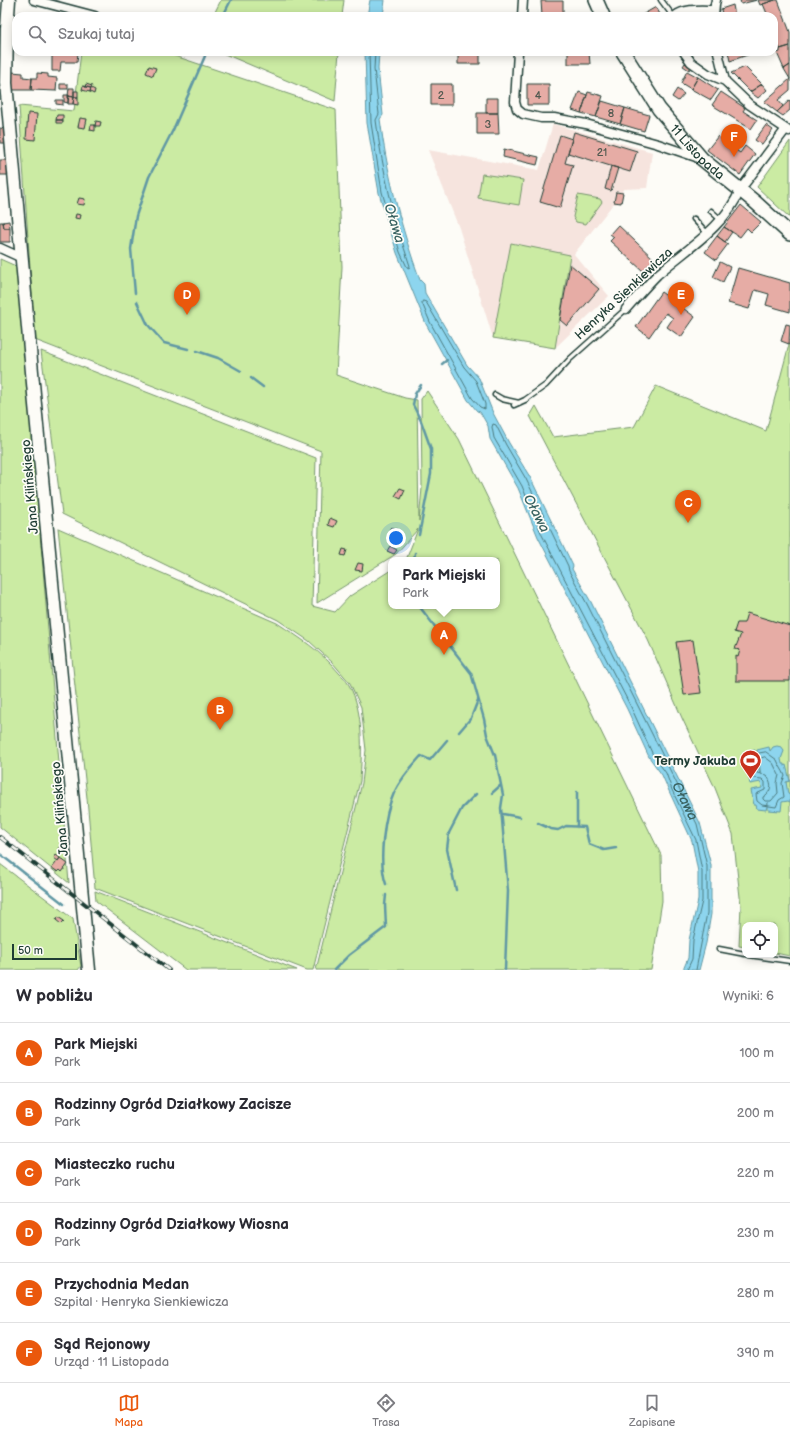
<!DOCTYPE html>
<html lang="pl">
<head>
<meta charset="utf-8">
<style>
	:root { --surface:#fff; --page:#f2f2f3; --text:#2b2b33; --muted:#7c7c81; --line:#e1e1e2; --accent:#ea580c }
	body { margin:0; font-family:"Balsamiq Sans",sans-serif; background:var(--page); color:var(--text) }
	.controls { position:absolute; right:12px; bottom:12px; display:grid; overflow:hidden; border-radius:8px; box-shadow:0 2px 10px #0003 }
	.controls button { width:36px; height:36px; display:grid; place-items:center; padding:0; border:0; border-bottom:1px solid var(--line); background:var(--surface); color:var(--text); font:20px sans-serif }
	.scale { position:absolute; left:12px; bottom:10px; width:65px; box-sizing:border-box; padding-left:4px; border:2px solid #1f3d34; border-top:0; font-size:11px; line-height:14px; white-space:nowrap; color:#1f3d34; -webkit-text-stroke:3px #fdfcf7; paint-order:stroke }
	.you { position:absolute; left:396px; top:538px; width:14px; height:14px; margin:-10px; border:3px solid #fff; border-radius:50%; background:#1a73e8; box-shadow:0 0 0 6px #1a73e833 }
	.badge { display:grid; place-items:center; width:26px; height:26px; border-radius:50%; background:var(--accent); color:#fff; font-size:13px; font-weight:700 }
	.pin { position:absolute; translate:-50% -33px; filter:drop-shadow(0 1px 2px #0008) }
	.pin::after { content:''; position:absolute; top:21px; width:14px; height:12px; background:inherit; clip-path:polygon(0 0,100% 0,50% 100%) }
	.popup { position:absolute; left:388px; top:557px; width:112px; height:52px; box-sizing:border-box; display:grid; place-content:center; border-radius:8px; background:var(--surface); filter:drop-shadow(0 1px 3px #0005); font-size:13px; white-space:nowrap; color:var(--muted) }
	.popup b { font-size:15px; color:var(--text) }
	.popup::after { content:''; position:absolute; left:50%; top:100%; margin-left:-8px; border:8px solid transparent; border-top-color:var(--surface) }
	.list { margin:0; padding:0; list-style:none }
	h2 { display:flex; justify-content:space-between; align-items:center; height:52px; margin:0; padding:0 16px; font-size:17px }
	h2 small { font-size:13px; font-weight:400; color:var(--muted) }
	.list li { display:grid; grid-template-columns:26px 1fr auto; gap:12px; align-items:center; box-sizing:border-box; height:60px; padding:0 16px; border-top:1px solid var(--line) }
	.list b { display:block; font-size:15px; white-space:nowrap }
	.list p { margin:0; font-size:13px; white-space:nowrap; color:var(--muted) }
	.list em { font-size:13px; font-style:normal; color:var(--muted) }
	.icon { flex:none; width:22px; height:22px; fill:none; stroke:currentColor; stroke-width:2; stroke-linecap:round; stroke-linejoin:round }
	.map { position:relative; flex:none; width:790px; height:970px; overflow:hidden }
	.search { position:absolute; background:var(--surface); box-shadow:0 2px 10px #0003; left:12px; right:12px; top:12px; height:44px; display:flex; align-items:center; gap:10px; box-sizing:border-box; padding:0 14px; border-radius:12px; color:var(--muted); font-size:15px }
	.sheet { height:412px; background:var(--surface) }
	nav { display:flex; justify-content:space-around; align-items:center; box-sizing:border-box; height:56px; border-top:1px solid var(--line); background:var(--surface); font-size:11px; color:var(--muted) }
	nav a { display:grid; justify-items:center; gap:2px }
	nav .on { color:var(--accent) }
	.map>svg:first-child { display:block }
</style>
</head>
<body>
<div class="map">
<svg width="790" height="970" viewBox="0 0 790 970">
	<rect width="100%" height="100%" fill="#fdfcf7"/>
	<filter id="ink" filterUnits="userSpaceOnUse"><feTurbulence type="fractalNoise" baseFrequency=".025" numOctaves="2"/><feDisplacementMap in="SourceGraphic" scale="8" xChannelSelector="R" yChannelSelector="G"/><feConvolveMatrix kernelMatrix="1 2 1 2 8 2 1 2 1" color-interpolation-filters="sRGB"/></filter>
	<g filter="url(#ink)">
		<!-- built -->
		<path fill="#f6e4de" d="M 553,124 L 652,152 L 647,188 L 624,189 L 622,191 L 623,193 L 621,203 L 613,204 L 574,254 L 609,296 L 555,348 L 493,338 L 459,228 L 428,150 L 539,170 Z"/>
		<!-- green -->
		<path fill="#cbeba3" stroke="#75946c" d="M 221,0 L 344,0 L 342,16 L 213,16 Z
			M 81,52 L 163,52 L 336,110 L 342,267 L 336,375 L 405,398 L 417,400 L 419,521 L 422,488 L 421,399 L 427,391 L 459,439 L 661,855 L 662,901 L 651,970 L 316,970 L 362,783 L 366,750 L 361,707 L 350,683 L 332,662 L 309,641 L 278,620 L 62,514 L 41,351 L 316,458 L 312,606 L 335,612 L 350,596 L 391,570 L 391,606 L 497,606 L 497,560 L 406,560 L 418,529 L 396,554 L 317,603 L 321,451 L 35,340 L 19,106 L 74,111 Z
			M 220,52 L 339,52 L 335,101 Z
			M 790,141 L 790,218 L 757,187 Z
			M 482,174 L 523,180 L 519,205 L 478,198 Z
			M 578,195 L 600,199 L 602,202 L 586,224 L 576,222 L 573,217 Z
			M 511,243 L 570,255 L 555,348 L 493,338 Z
			M 0,259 L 18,267 L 69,883 L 0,827 Z
			M 790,341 L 790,956 L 775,953 L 775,925 L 745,925 L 745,947 L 739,946 L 741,906 L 733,834 L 715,788 L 682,718 L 648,640 L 530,416 L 536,406 L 553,437 L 634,427 L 656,386 L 766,431 Z
			M 58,528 L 277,623 C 300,638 321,651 339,673 C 342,676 346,680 349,685 C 364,711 362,752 360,781 L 313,970 L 307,970 L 95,888 L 87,798 Z
			M 0,864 L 73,919 L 81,966 L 78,970 L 0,970 Z
			M 95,891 L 297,970 L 186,970 L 96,901 Z"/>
		<!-- water -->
		<path fill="#8dd5ee" stroke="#6198a4" d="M 370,0 L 385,0 L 383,16 L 367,16 Z
			M 365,52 L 379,52 L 378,69 L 383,115 L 380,119 C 387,174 401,228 420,280 L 424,284 L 425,293 L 467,365 L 479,378 L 493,413 L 509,443 L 530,477 L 573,566 L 572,569 L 591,602 L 700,823 L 711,865 L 711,914 L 706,943 L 699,970 L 683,970 L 688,958 L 689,940 L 698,900 L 698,872 L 692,841 L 669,791 L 662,775 L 649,757 L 627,709 L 538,537 L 518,488 L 490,439 L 488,426 L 480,412 L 477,411 L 468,400 L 426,324 L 397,253 L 379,193 L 367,123 Z
			M 777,746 L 781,747 L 784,751 L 781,759 L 782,764 L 784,764 L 784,766 L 786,765 L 790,781 L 786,782 L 788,794 L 790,795 L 790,802 L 788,801 L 782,802 L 781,811 L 768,810 L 768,802 L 766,810 L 757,809 L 756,805 L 754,805 L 751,790 L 762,788 L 761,782 L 750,784 L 744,752 L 755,750 L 760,774 L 761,775 L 757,750 L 769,747 L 770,751 L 773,747 Z"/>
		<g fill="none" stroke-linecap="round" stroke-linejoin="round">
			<!-- shore -->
			<g stroke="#4b7a7e" stroke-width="1">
				<path d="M 369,52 L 371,123 L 382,192 L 400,252 L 407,267 L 409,268 L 410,266 C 394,219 382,169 376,120 L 379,114 L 374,69 L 375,52"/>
				<path d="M 423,301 L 426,302 L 464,367 L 476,381 L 485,404 L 485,409 L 480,407 L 472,398 L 430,322 L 422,303 Z"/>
				<path d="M 766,752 L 777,760 C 779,766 783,770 785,776 L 782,783 L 784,797 L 779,800 L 776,807 L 762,805 L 757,801 L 756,794 L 765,790 L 765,782 L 762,779 L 753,778 L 749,757 L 750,755 Z"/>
				<path d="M 765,757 L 773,763 L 779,775 L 777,783 L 778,793 L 771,801 L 765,801 L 763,799 L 763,797 C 772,792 773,783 766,775 L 757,773 L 755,762 L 756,760 Z"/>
				<path id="s1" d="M 687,970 L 692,959 L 693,940 L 702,901 L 702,871 L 696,840 L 672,790 L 666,773 L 653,755 L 631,707 L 542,535 L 522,486 L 494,438 L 492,427 L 493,424 L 496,425 L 506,445 L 526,479 L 568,566 L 569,571 L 587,604 L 697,824 L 707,866 L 707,913 L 696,970"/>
			</g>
			<!-- stream -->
			<path stroke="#6198a4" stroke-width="2.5" d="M 223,16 L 231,0
				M 135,293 L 131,249 L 136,216 L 149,177 L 173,130 L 205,56
				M 137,302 L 148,325 L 164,343 L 188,349
				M 197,351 L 218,358 L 241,371
				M 442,364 L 447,360
				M 251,378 L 263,387
				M 419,535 L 431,474 L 431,449 L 421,421 L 413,405 L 415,394 L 421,385
				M 414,560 L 415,553
				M 419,606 L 471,673 L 484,719 L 487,735 L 495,755 L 503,795 L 501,808 L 508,891 L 505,970
				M 459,732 L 471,718 L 478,700
				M 492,793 L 501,785
				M 503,814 L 520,817
				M 538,823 L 551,829 L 558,830 L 566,826 L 585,827 L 589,844 L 604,850 L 616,848
				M 577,827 L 577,792
				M 0,854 L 64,904
				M 386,884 C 378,862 384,815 394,793 C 400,780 411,767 421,756 L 430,760 L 447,740
				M 456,890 L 447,849 L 449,833 L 462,808 L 476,794
				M 334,970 L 349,955 L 386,927 L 385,905 L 386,895"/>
		</g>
		<!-- building -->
		<path fill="#e6aca5" stroke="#1f3d34" d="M 740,0 L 757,0 L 741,4 Z
			M 758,0 L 775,0 L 760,5 Z
			M 775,0 L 778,0 L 790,32 L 790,46 L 780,49 L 774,34 L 774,16 L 768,16 L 763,4 Z
			M 541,1 L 563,1 L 563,16 L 542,16 Z
			M 733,5 L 735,16 L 722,16 L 721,9 Z
			M 656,7 L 661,16 L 643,16 L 642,15 Z
			M 790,46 L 790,65 L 784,69 L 777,53 L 780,52 L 780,49 Z
			M 52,52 L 78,53 L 77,62 L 61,62 L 60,71 L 52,71 Z
			M 458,52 L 480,52 L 480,64 L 458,64 Z
			M 568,52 L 589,52 L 590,64 L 568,64 Z
			M 728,52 L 756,52 L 730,61 Z
			M 685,63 L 691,67 L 689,70 L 683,66 Z
			M 790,65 L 790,79 L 784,69 Z
			M 149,66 L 156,68 L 153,76 L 146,73 Z
			M 745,67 L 762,84 L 750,92 L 731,73 Z
			M 687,71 L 698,77 L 691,89 L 681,83 Z
			M 12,72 L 23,73 L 23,77 L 32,78 L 31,90 L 11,90 Z
			M 37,73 L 48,74 L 48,77 L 57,78 L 56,91 L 31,90 L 32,78 L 37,78 Z
			M 698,77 L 718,90 L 711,100 L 691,89 Z
			M 790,79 L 790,90 L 778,100 L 783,106 L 777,112 L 764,102 Z
			M 60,84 L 68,84 L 68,89 L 60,89 Z
			M 86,84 L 92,86 L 91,88 L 85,87 Z
			M 431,84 L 452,84 L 452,105 L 431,105 Z
			M 527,84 L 549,84 L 549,105 L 527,105 Z
			M 762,84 L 767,90 L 758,98 L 750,92 Z
			M 83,86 L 91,88 L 90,92 L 82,90 Z
			M 69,88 L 74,88 L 74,97 L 68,96 Z
			M 91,88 L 95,90 L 94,94 L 90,92 Z
			M 677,89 L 684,94 L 678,101 L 672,97 Z
			M 74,91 L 78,91 L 78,97 L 74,97 Z
			M 579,92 L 587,95 L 581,113 L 572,110 Z
			M 588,92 L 603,96 L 596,117 L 581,113 Z
			M 721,92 L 745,108 L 743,111 L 757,120 L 751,129 L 712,105 Z
			M 64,95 L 69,95 L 68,103 L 64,102 Z
			M 68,96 L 74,97 L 73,104 L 68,104 Z
			M 74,97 L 78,97 L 78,105 L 73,104 Z
			M 486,98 L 498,98 L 498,113 L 486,113 Z
			M 56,100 L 63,100 L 63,105 L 56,104 Z
			M 790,100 L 790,110 L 783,116 L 777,112 Z
			M 602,101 L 625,108 L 620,124 L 596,117 Z
			M 625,108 L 649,115 L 644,131 L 620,124 Z
			M 28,113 L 37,114 L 35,140 L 26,139 Z
			M 477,113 L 498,113 L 499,134 L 477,134 Z
			M 57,115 L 63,115 L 63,120 L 56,120 Z
			M 80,118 L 87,119 L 85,128 L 78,127 Z
			M 56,120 L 63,120 L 63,123 L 56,123 Z
			M 96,121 L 101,122 L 100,126 L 95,126 Z
			M 91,125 L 95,125 L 95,131 L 90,130 Z
			M 766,125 L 773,130 L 762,145 L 755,140 Z
			M 0,128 L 6,129 L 5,143 L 0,143 Z
			M 574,132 L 637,151 L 630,172 L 568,153 Z
			M 727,133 L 733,138 L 728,144 L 740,153 L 745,146 L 755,154 L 740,175 L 707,150 L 718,136 L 722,140 Z
			M 560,135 L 572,139 L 565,163 L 573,165 L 560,208 L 540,202 Z
			M 504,149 L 539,157 L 537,165 L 503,157 Z
			M 0,160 L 8,160 L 8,175 L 0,175 Z
			M 611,166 L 618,168 L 611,191 L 605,189 Z
			M 616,192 L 623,193 L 621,203 L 614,202 Z
			M 79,198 L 85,199 L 84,205 L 77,204 Z
			M 741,205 L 761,222 L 751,232 L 747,228 L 740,237 L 724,227 Z
			M 76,214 L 81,215 L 80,219 L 75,218 Z
			M 9,221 L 10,228 L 4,228 L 3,222 Z
			M 0,222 L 3,222 L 4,228 L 10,228 L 10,242 L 0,242 Z
			M 618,225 L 654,259 L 643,271 L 610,241 L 614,237 L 610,234 Z
			M 724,227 L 732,232 L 725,242 L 717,236 Z
			M 717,236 L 728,244 L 716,260 L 705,252 Z
			M 720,262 L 730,267 L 723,282 L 713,277 Z
			M 570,264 L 599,289 L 567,326 L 560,320 Z
			M 738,268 L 790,283 L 790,312 L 766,305 L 769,294 L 755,290 L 749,309 L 728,303 Z
			M 661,292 L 695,317 L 681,337 L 667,327 L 673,318 L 666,313 L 649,337 L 636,327 Z
			M 786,324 L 790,325 L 789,344 L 781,341 Z
			M 400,488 L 405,490 L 401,499 L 395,496 Z
			M 330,518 L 337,521 L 334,527 L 328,525 Z
			M 391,527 L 397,529 L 395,534 L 389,531 Z
			M 390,546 L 397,550 L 394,554 L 387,551 Z
			M 343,549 L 347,550 L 345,556 L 341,555 Z
			M 358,563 L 363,564 L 362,571 L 355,570 Z
			M 747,613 L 790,626 L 790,681 L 736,681 L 736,656 L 738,657 L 740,650 L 735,649 L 741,634 L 734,632 L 737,623 L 744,623 Z
			M 693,640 L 701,693 L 684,695 L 676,642 Z
			M 61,846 L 69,852 L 67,855 L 59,849 Z
			M 56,855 L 60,858 L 58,861 L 54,858 Z
			M 60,858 L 68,864 L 62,872 L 60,870 L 58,872 L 52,868 Z
			M 58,917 L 64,921 L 61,924 L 56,920 Z"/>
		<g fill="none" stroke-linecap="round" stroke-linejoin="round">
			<defs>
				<path id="lane" d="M 661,0 L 673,16
					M 711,211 L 721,220
					M 694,219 L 707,233
					M 495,395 L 502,399 L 519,403
					M 514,405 L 525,400 L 546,385 L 570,359 L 626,309
					M 719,949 L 745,954
					M 749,955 L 790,961"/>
				<path id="street" d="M 34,0 L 95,16
					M 522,16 L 523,0
					M 675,16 C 685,8 702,10 714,10
					M 714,16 L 715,4 L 716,0
					M 518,52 L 515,102 L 517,109 L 523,114 L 541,118 L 554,118 L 586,124 L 658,144 L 699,158
					M 684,52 L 691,62 L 708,74 L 725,81 L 750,105 L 789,131
					M 718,52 L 725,81
					M 0,248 L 22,258
					M 626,309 C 636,298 646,286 657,275 C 685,250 726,226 740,190 L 786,129"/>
				<path id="secondary" d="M 9,0 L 7,29 L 6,83 L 34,394 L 89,970"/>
				<g id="primary">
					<path d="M 596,0 L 603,16"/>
					<path id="s2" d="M 623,52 L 659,109 L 702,159 L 755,202 L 790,234"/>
				</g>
			</defs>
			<!-- lane casing -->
			<use href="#lane" stroke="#1f3d34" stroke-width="7"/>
			<!-- street casing -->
			<use href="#street" stroke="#1f3d34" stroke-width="11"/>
			<!-- secondary casing -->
			<use href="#secondary" stroke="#1f3d34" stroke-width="15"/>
			<!-- primary casing -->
			<use href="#primary" stroke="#1f3d34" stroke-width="16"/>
			<!-- lane -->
			<use href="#lane" stroke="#fdfcf7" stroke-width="4"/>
			<!-- street -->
			<use href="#street" stroke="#fdfcf7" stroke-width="8"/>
			<!-- secondary -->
			<use href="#secondary" stroke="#fdfcf7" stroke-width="12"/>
			<!-- primary -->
			<use href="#primary" stroke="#fdfcf7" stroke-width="13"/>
			<defs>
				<path id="rail" d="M 0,837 L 169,970"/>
			</defs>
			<!-- rail casing -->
			<use href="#rail" stroke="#1f3d34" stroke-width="4"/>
			<!-- rail -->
			<use href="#rail" stroke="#fdfcf7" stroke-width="2.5" stroke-dasharray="8" stroke-linecap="butt"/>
		</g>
	</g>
	<!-- icons -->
	<defs>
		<symbol id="stadium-pin" viewBox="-11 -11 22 30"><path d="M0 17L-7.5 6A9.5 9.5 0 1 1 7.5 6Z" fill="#c8321e" stroke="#fdfcf7"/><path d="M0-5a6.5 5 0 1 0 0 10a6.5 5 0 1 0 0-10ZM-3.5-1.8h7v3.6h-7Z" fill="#fff"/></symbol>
	</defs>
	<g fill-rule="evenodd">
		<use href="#stadium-pin" x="738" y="748" width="25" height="34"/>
	</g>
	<g text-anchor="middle" stroke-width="3.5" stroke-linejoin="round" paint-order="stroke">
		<!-- number labels -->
		<g font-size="11" fill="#515950">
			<text x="441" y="99">2</text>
			<text x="538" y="99">4</text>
			<text x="611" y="117">8</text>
			<text x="488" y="128">3</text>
			<text x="602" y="156">21</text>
		</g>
		<!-- street labels -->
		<g font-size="13" fill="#1f3d34" stroke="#fdfcf7">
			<text dy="5" stroke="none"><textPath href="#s2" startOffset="125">11 Listopada</textPath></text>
			<text transform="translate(623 293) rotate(-43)" y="5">Henryka Sienkiewicza</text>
			<text transform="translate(29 487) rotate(-95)" y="5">Jana Kilińskiego</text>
			<text transform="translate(59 809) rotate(-95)" y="5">Jana Kilińskiego</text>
		</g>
		<!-- poi labels -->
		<g font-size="13" font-weight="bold" fill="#1f3d34" stroke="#fdfcf7" text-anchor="end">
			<text x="736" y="765">Termy Jakuba</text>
		</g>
		<!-- water labels -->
		<g font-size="14" font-style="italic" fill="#3a6362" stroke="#fdfcf7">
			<text transform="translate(395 223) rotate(73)" y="5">Oława</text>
			<text transform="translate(537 513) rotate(63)" y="5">Oława</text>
			<text dy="5" stroke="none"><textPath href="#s1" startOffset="1022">Oława</textPath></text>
		</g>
	</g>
</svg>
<div class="controls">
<button><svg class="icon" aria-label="locate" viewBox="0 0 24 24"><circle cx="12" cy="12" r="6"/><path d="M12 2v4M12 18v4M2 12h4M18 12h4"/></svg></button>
</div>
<div class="scale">50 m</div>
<div class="you"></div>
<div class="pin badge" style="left:444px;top:655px">A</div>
<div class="popup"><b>Park Miejski</b>Park</div>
<div class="pin badge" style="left:220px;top:730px">B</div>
<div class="pin badge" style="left:688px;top:523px">C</div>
<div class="pin badge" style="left:187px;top:315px">D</div>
<div class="pin badge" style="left:681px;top:315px">E</div>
<div class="pin badge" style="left:734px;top:157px">F</div>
<div class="search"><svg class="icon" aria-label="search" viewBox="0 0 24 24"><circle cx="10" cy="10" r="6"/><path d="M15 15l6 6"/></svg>Szukaj tutaj</div>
</div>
<section class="sheet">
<h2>W pobliżu<small>Wyniki: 6</small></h2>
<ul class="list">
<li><span class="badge">A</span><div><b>Park Miejski</b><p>Park</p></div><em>100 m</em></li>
<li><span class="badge">B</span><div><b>Rodzinny Ogród Działkowy Zacisze</b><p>Park</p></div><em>200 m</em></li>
<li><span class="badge">C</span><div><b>Miasteczko ruchu</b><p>Park</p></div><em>220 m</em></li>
<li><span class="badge">D</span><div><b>Rodzinny Ogród Działkowy Wiosna</b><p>Park</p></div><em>230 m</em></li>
<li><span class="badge">E</span><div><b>Przychodnia Medan</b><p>Szpital · Henryka Sienkiewicza</p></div><em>280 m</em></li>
<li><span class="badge">F</span><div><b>Sąd Rejonowy</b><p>Urząd · 11 Listopada</p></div><em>390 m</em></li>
</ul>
</section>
<nav>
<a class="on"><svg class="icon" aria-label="map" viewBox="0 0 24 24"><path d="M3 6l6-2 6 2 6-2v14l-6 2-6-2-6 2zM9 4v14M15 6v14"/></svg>Mapa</a>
<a><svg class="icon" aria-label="directions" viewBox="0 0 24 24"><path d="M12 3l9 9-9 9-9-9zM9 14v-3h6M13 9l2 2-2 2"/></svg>Trasa</a>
<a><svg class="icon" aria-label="saved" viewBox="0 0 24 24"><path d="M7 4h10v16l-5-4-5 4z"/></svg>Zapisane</a>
</nav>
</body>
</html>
